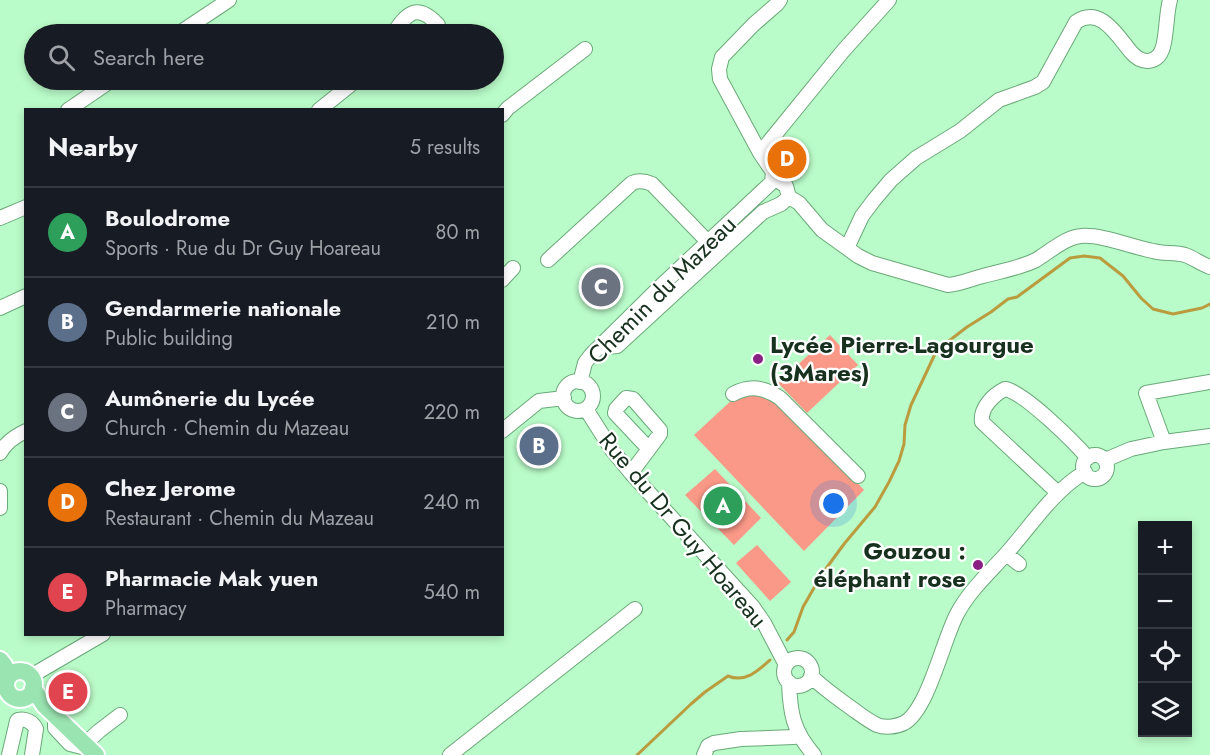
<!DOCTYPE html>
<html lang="en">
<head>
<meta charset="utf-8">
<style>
	:root { --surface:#171b24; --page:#20242c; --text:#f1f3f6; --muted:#9ea1a6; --line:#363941; --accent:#c394c3 }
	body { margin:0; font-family:Jost,sans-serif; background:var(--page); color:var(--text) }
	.controls { position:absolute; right:18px; bottom:18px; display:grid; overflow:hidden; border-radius:0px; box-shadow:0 3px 9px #0003 }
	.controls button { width:54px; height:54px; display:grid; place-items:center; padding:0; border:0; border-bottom:2px solid var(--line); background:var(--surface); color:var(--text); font:30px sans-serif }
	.you { position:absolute; left:834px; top:504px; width:21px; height:21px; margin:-15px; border:4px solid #fff; border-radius:50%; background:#1a73e8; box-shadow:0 0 0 9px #1a73e833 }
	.badge { display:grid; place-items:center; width:39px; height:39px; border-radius:50%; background:var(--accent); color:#fff; font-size:20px; font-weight:700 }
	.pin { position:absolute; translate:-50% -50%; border:3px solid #fff; box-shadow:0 2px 6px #0006 }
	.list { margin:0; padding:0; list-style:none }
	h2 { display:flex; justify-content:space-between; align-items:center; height:78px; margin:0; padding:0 24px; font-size:26px }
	h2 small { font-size:20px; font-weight:400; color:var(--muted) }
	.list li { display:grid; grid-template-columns:39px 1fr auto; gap:18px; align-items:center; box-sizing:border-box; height:90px; padding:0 24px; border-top:2px solid var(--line) }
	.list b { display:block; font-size:22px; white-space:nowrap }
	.list p { margin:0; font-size:20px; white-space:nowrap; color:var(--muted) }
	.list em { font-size:20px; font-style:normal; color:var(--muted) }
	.icon { flex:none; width:33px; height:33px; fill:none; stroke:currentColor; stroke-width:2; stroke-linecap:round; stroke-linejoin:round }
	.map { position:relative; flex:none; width:1210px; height:755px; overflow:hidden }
	.search { position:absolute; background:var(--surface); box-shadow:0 3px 9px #0003; left:24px; top:24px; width:480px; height:66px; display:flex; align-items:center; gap:15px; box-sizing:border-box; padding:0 21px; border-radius:33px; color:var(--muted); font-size:22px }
	.panel { position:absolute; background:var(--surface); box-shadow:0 3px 9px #0003; left:24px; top:108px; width:480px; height:528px; border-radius:0px }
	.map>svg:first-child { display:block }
</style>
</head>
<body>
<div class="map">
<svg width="1210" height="755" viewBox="0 0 1210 755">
	<rect width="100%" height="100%" fill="#bafcc9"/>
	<!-- green -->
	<path fill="#fa9988" d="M 830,335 L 858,365 L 807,413 L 778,383 Z
		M 758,393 L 785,405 L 864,490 L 804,551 L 694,435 L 733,399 Z
		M 715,469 L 761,518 L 734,545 L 685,495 Z
		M 757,545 L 791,582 L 770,601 L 736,563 Z"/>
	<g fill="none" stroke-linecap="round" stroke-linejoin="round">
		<!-- stream -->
		<path stroke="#ba9c3e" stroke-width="3" d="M 787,640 L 794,632 L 803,607 L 822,574 L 844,544 L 875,507 L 889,482 L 899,461 L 904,444 L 905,425 L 911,405 L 935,354 L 941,347 L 967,327 L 991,312 L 1008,299 L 1017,297 L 1070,258 L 1084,256 L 1100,258 L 1123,276 L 1141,298 L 1153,309 L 1173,314 L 1202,308 L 1210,304
			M 637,755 L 691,704 L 705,692 L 728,676 C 745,683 758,671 770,660"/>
		<defs>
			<path id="minor" d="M 178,34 L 229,0
				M 393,34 C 407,13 417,2 438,25
				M 68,110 L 112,80
				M 319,110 L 349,86 L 355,80
				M 502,115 L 508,108 L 585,49
				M 760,153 L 843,51 L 889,0
				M 774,178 L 786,186 L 789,197 L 799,203 L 822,230 L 858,256 L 872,263 L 948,285 C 960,284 971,279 983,276 C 1001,271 1020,268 1036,260 C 1049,252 1066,237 1081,236 C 1101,234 1132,247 1153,251 C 1163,254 1175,252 1185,255 C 1194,258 1201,264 1210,267
				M 0,218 L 26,207
				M 847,248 L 862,216 L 874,200 L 891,180 L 916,158 L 960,131 L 999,100 L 1035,87 L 1043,82 L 1076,22 C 1101,5 1118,37 1131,52 C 1142,65 1158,64 1163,47 C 1167,32 1166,15 1170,0
				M 548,260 L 632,183 C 639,180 645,181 652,184 L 708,242
				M 502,280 L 513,268
				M 0,308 L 26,296
				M 598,348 L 617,346 L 763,212 L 781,204 L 789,197
				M563 396a15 15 0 1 1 30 0a15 15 0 1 1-30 0Z
				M 580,382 L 585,363 L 591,355 L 664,283 L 772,182 L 773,172 L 760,153 L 720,79 L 719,69 L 722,57 L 754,24 L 777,4 L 780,0
				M 733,394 C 750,385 764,387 780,398 L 858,476
				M 586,409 L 612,450 L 631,473 L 753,607 L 764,623 L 786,665
				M 502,431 L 539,401 L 564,398
				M 1164,442 L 1146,393 L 1210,382
				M 0,453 C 6,442 15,436 26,431
				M1083 467a12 12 0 1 1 24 0a12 12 0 1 1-24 0Z
				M 1105,460 L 1131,449 L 1164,442 L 1210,436
				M 631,473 L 660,434 L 660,430 L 633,399 L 626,398 L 616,409 L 615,413 L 648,448
				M 0,491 L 0,508
				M 1058,493 L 982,422 C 980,408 993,395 1005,389 C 1024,392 1074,442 1088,458
				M 1006,554 L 1019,564
				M784 672a14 14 0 1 1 28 0a14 14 0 1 1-28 0Z
				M 31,676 L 103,634
				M 811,676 C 824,689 839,699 854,710 C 861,715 869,721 877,725 C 885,728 896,727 904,723 C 928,710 943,640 957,614 C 969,591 989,573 1006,554 C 1031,526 1052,492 1085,472
				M 789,682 C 790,713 793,731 814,755
				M 55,716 L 55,728 L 70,744 L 90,749
				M 85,744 L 99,731 L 120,715
				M 9,755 L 17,721 L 18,720 C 25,718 33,722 36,729 L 32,755
				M 450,755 L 635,609
				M 704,755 L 708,746 L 714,743 L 741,739 L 794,737 L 800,735"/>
			<path id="major" d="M 0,660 L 4,665 L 9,676
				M6 685a14 14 0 1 1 28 0a14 14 0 1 1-28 0Z
				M 33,688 L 44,705 L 96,755"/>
		</defs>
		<!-- minor casing -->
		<use href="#minor" stroke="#6aa979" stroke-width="16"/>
		<!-- major casing -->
		<use href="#major" stroke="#fff" stroke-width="20"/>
		<!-- minor -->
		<use href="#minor" stroke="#fff" stroke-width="14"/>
		<!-- major -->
		<use href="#major" stroke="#9ae4b1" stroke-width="16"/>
	</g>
	<!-- markers -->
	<g fill="#8a1f84" stroke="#fff" stroke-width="2">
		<circle cx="758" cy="359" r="6"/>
		<circle cx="978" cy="565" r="6"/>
	</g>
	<g text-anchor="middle" stroke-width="4.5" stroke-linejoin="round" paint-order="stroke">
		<!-- street labels -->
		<g font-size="24" fill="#17311e" stroke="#fff">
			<text transform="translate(662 290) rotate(-45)" y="8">Chemin du Mazeau</text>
			<text transform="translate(683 530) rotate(50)" y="8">Rue du Dr Guy Hoareau</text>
		</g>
		<!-- poi labels -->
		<g font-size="24" font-weight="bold" fill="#17311e" stroke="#fff" text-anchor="start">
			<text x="770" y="353">Lycée Pierre-Lagourgue<tspan x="770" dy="28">(3Mares)</tspan></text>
			<text x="966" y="559" text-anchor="end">Gouzou :<tspan x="966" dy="28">éléphant rose</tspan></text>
		</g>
	</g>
</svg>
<div class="controls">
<button>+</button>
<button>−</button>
<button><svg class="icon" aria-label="locate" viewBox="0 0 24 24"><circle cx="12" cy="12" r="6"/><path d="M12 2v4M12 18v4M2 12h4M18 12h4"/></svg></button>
<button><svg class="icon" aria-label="layers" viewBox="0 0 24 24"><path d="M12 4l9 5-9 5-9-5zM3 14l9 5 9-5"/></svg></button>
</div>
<div class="you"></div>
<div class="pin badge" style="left:723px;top:506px;background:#2e9e5b">A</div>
<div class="pin badge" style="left:539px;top:446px;background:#5c6f8a">B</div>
<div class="pin badge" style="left:601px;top:287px;background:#6b7280">C</div>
<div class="pin badge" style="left:787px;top:159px;background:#e8710a">D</div>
<div class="pin badge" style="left:68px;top:692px;background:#e0444e">E</div>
<div class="search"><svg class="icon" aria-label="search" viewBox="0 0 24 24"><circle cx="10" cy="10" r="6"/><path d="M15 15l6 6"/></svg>Search here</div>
<section class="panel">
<h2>Nearby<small>5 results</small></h2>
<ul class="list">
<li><span class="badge" style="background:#2e9e5b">A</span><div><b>Boulodrome</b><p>Sports · Rue du Dr Guy Hoareau</p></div><em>80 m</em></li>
<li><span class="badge" style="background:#5c6f8a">B</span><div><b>Gendarmerie nationale</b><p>Public building</p></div><em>210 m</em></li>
<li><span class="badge" style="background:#6b7280">C</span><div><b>Aumônerie du Lycée</b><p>Church · Chemin du Mazeau</p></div><em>220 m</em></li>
<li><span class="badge" style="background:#e8710a">D</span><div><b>Chez Jerome</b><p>Restaurant · Chemin du Mazeau</p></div><em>240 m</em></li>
<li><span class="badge" style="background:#e0444e">E</span><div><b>Pharmacie Mak yuen</b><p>Pharmacy</p></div><em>540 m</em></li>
</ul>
</section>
</div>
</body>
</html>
